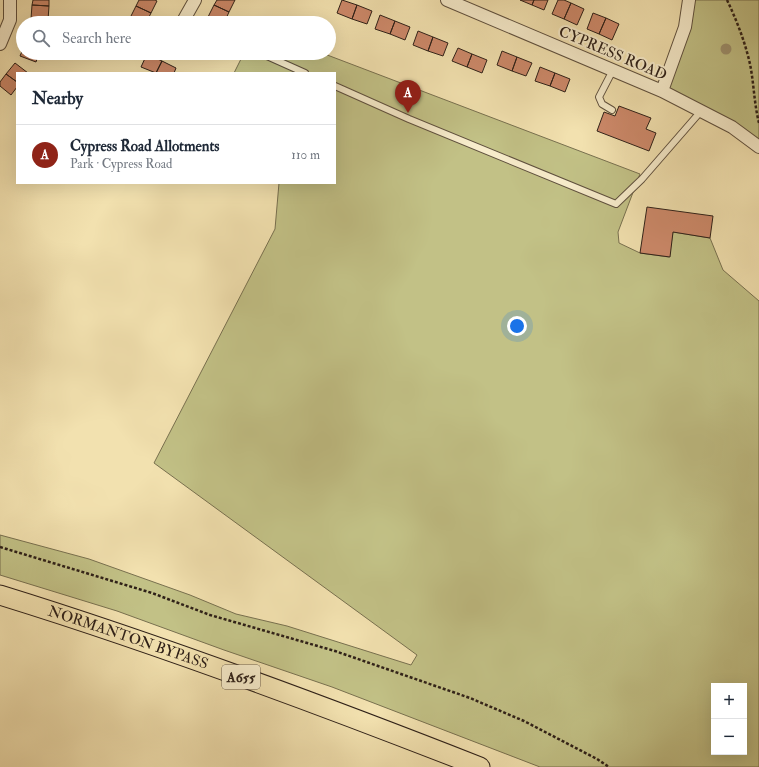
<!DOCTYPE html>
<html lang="en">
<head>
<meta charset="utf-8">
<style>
	:root { --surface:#fff; --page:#f2f2f3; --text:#1f2937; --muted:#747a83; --line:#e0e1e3; --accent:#8f2418 }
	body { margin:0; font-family:"IM FELL Double Pica",serif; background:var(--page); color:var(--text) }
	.controls { position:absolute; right:12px; bottom:12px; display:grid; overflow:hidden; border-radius:0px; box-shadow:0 4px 16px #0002 }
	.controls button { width:36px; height:36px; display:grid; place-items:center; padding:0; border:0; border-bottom:1px solid var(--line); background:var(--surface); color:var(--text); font:20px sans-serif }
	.you { position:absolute; left:517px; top:326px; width:14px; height:14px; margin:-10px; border:3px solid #fff; border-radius:50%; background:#1a73e8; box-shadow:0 0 0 6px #1a73e833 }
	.badge { display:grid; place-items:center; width:26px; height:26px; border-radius:50%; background:var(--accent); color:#fff; font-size:13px; font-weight:700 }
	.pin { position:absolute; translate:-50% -33px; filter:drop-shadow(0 1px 2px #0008) }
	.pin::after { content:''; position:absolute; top:21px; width:14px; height:12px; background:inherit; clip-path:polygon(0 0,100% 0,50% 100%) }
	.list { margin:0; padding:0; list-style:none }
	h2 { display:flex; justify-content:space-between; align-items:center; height:52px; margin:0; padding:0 16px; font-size:17px }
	h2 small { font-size:13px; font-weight:400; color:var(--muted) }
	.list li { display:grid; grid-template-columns:26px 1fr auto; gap:12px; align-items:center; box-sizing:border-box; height:60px; padding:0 16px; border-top:1px solid var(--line) }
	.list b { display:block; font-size:15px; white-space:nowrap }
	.list p { margin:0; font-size:13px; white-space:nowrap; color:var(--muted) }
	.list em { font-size:13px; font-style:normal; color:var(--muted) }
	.icon { flex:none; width:22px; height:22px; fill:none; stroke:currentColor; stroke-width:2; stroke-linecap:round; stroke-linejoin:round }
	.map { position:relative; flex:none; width:759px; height:767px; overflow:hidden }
	.search { position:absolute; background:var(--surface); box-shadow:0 4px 16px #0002; left:16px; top:16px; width:320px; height:44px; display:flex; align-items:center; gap:10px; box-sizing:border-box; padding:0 14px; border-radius:22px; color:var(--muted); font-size:15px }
	.panel { position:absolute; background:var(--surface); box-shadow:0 4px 16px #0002; left:16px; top:72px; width:320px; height:112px; border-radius:0px }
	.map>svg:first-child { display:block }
</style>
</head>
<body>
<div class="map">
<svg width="759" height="767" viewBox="0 0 759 767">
	<rect width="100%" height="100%" fill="#f2e1af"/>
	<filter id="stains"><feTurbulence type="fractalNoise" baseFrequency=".005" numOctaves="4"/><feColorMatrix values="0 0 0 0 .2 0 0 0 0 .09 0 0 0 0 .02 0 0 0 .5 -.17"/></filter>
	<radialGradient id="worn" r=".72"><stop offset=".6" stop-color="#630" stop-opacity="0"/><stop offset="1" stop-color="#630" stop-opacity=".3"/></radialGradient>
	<!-- green -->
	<path fill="#c2c186" stroke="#78704f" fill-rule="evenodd" d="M 689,0 L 759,0 L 759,147 L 662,91 Z
		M 244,53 L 322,53 L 640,174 L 618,232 L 619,243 L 640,253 L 669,257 L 673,232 L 710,238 L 723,270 L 759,301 L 759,767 L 540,767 L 332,687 L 224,650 L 117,611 L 0,575 L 0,535 L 89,559 L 190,595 L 236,614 L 287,626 L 411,665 L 417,655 L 154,463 L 275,229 L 279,183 L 335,183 L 335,73 L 234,73 ZM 714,686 L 744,686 L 744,752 L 714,752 Z"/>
	<!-- building -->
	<path fill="#cd896a" stroke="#2e2018" d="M 33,0 L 49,0 L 49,6 L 32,5 Z
		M 139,0 L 155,0 L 157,1 L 151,13 L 136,6 Z
		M 217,0 L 235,0 L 229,12 L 214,5 Z
		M 342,0 L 357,5 L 352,19 L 337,13 Z
		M 520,0 L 534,0 L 532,5 Z
		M 534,0 L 548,0 L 544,10 L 532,5 Z
		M 558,0 L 564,0 L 571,3 L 564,19 L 552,14 Z
		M 571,3 L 584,9 L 577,25 L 564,19 Z
		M 32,5 L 49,6 L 48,20 L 31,19 Z
		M 214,5 L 229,12 L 224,23 L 220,23 L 208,17 Z
		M 357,5 L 372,11 L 367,24 L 352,19 Z
		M 136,6 L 151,13 L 146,23 L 140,23 L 130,18 Z
		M 593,13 L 606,18 L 599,34 L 587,29 Z
		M 380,15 L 395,21 L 390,34 L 375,29 Z
		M 606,18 L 619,24 L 612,40 L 599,34 Z
		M 395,21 L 410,27 L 405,40 L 390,34 Z
		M 418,31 L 433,37 L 428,51 L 413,45 Z
		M 433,37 L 448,43 L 443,56 L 428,51 Z
		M 458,48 L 472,54 L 467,67 L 452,61 Z
		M 23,49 L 23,53 L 39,53 L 36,62 L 20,56 Z
		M 502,51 L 517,57 L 512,71 L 497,65 Z
		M 196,53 L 212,53 L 209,59 Z
		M 147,54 L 162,61 L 156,73 L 141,67 Z
		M 472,54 L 487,60 L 482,73 L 467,67 Z
		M 517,57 L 532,63 L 526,76 L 512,71 Z
		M 162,61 L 176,68 L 174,73 L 156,73 Z
		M 15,63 L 28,73 L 17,73 L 17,82 L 6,74 Z
		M 540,67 L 555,73 L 550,86 L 535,81 Z
		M 555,73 L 570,79 L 565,92 L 550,86 Z
		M 6,74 L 17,82 L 17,87 L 11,95 L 0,86 L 0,82 Z
		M 619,106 L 651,118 L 646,129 L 656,133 L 649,151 L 597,131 L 604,112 L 615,116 Z
		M 647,207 L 713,216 L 710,238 L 673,232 L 670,257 L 640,253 Z"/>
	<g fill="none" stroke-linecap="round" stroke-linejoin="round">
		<defs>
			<path id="lane" d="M 267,56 L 305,73
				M 335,86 L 409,119 L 616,204 L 642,179 L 702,110
				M 612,110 L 602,104 L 599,97 L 613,70"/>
			<path id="street" d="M 447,0 L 662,91 L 732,127 L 759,147
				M 182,23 L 195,0
				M 0,44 L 10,20 L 10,0
				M 662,91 L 685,27 L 689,0"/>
			<g id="primary">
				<path id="s1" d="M 0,595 C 162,645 322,705 480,767"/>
			</g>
		</defs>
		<!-- lane casing -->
		<use href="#lane" stroke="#5f503e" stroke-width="8"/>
		<!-- street casing -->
		<use href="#street" stroke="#5f503e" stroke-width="14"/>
		<!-- primary casing -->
		<use href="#primary" stroke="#2e2018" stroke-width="21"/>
		<!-- path -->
		<path stroke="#2e2018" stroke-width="2.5" stroke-dasharray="3 2" stroke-linecap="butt" d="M 727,0 C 737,21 745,42 750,64 C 754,84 754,103 759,123
			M 0,547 L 152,593 L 210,615 L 335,651 L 470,698 L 524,721 L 597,759 L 609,767"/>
		<!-- lane -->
		<use href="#lane" stroke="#f7eccb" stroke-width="6"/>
		<!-- street -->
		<use href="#street" stroke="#f7eccb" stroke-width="12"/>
		<!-- primary -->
		<use href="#primary" stroke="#f2e1af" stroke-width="19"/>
	</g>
	<!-- trees -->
	<circle fill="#9e916e" cx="726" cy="49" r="5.5"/>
	<g text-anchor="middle" stroke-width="4" stroke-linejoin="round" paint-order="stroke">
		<!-- shield labels -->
		<rect fill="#f7eccb" stroke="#6a5d4e" stroke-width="1" x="222" y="665" width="38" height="24" rx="3"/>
		<g font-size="14" font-weight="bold" fill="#2e2018">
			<text x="241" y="682">A655</text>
		</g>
		<!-- street labels -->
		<g font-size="15" fill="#2e2018" stroke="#f7eccb">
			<text transform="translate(613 53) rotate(23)" y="5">CYPRESS ROAD</text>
			<text dy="5" stroke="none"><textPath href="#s1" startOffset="135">NORMANTON BYPASS</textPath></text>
		</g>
	</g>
	<rect width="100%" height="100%" filter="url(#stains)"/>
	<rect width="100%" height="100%" fill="url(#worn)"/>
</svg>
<div class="controls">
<button>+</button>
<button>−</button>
</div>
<div class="you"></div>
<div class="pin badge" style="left:408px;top:113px">A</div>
<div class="search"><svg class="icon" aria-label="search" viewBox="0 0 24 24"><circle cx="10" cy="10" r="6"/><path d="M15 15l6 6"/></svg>Search here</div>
<section class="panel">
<h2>Nearby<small></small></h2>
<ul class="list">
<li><span class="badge">A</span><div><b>Cypress Road Allotments</b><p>Park · Cypress Road</p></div><em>110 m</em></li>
</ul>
</section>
</div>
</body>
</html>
